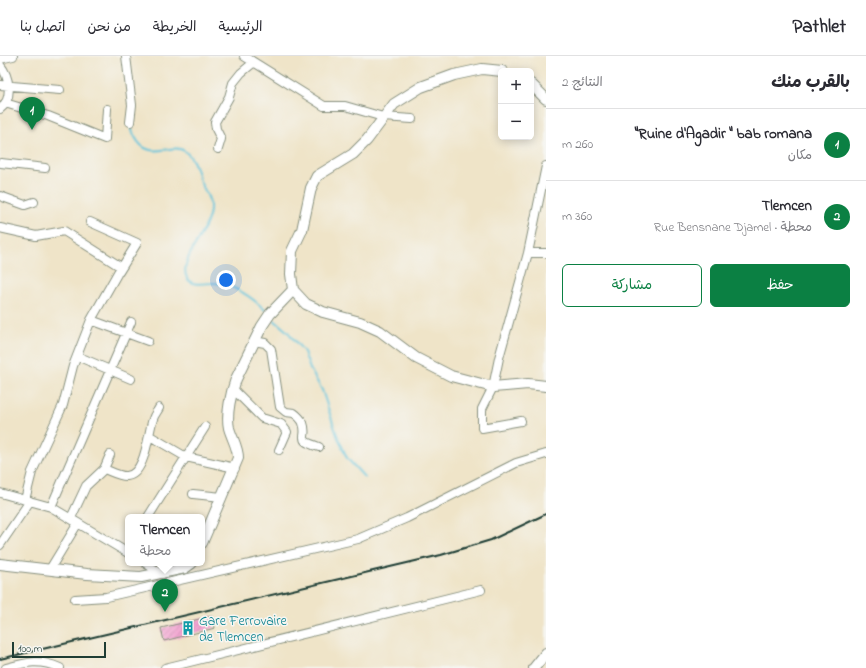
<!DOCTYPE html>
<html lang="ar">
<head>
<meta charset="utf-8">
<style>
	:root { --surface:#fff; --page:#f7f7f7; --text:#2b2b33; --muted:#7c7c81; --line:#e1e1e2; --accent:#0b8043 }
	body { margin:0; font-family:"Indie Flower","Playpen Sans Arabic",sans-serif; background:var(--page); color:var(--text); direction:rtl }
	.controls { position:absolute; right:12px; top:12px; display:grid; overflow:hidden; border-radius:6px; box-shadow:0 2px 10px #0003 }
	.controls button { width:36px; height:36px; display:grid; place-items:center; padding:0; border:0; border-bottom:1px solid var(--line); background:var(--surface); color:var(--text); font:20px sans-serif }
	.scale { position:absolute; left:12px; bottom:10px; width:94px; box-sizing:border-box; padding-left:4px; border:2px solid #1f3d34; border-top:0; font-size:11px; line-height:14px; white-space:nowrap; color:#1f3d34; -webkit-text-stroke:3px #f6f6f2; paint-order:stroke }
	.you { position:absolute; left:226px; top:224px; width:14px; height:14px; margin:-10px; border:3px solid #fff; border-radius:50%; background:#1a73e8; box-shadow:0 0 0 6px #1a73e833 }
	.badge { display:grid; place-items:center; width:26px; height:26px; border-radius:50%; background:var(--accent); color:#fff; font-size:13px; font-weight:700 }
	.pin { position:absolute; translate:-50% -33px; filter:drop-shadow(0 1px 2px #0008) }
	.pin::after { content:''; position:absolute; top:21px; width:14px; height:12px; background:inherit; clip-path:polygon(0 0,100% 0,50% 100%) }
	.popup { position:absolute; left:125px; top:458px; width:80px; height:52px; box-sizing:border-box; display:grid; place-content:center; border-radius:6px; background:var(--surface); filter:drop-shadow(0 1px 3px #0005); font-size:13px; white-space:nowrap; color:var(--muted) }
	.popup b { font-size:15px; color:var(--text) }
	.popup::after { content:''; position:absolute; left:50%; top:100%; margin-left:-8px; border:8px solid transparent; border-top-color:var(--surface) }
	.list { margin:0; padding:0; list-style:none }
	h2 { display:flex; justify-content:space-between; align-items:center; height:52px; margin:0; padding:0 16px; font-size:17px }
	h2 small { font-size:13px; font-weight:400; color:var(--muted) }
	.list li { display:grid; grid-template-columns:26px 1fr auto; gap:12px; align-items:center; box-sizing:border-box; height:72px; padding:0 16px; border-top:1px solid var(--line) }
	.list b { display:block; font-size:15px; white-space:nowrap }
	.list p { margin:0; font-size:13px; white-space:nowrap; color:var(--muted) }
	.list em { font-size:13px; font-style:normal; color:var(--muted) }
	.actions { display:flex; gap:8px; padding:12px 16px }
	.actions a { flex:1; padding:9px 0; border:1px solid var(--accent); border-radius:6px; text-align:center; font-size:14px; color:var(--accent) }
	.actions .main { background:var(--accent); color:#fff }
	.map { position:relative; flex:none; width:546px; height:612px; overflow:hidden; direction:ltr }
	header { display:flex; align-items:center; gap:24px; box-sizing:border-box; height:56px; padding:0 20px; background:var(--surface); border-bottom:1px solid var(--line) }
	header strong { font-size:19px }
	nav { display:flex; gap:22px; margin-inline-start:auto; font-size:14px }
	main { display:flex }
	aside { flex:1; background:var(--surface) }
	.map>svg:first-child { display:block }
</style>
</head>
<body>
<header>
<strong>Pathlet</strong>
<nav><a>الرئيسية</a><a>الخريطة</a><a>من نحن</a><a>اتصل بنا</a></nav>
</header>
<main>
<aside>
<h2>بالقرب منك<small>النتائج: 2</small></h2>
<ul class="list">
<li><span class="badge">1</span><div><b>Ruine d'Agadir &quot; bab romana&quot;</b><p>مكان</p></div><em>260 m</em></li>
<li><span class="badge">2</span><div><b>Tlemcen</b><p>محطة · Rue Bensnane Djamel</p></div><em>360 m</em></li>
</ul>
<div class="actions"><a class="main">حفظ</a><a>مشاركة</a></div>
</aside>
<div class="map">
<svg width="546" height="612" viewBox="0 0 546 612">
	<defs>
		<pattern id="building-hatch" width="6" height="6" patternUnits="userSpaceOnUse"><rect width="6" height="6" fill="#f3a4d1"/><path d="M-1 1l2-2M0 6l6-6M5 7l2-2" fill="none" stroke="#c487aa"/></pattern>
	</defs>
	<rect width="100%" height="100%" fill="#f6f6f2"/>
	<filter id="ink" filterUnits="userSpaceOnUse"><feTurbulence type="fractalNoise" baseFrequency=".025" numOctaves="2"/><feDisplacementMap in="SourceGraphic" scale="8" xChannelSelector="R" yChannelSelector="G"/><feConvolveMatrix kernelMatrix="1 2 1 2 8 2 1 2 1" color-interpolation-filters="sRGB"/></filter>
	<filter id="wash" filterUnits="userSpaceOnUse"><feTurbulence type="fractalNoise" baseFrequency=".012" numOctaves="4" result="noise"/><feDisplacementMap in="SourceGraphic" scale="16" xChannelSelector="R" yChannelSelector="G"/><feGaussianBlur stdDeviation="0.9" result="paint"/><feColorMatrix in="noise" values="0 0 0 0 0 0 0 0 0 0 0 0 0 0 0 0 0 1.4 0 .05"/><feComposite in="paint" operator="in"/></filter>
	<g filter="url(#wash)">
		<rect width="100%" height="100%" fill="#efe4c8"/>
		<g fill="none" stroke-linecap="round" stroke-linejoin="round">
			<!-- stream -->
			<path stroke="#5fc4dc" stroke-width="2" d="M 132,67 C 131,73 132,75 135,81 C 149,108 172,84 186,96 C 195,104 196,114 200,125 C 203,133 210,140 210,150 C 212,173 177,204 187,222 C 193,232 206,226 215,227 C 233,228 253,242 265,254
				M 273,263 L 288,276 L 304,296 L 310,313 L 322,334 L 337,379 L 347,402 L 365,422"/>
		</g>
		<g id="blocks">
			<!-- building -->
			<path fill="url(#building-hatch)" d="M 212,560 L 215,572 L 164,585 L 161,572 Z"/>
		</g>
	</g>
	<g filter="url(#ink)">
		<use href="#blocks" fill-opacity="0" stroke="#87907e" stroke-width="1"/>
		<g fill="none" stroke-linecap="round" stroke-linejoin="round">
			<defs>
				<path id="minor" d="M 126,0 L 132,49 L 130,66
					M 244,0 L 324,50 L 345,50 L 383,61 L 412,63
					M 0,3 L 13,0
					M 0,9 C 9,20 14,43 0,53
					M 0,29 L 60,34
					M 5,47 L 48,60 L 105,83 L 107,53
					M 218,93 L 221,83 L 216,73 L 215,66 L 229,41 L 233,27 L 241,17 L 253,7
					M 1,107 L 45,112
					M 0,140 L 25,149 L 34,146
					M 90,166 L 137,187 L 119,216
					M 0,172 L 36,180 L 64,175 L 121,211 L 91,264 L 73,310 L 63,349 L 32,416 L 25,444
					M 528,197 L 546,197
					M 91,264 L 148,285
					M 254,285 L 265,287 L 271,293 L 280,351 L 286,356 L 294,357 C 297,359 302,364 303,367 C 309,383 294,383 319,391
					M 77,300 L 131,323
					M 233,333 L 262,362 L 281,368 L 287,376 L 279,394
					M 521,365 L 482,372 L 482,353 L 493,331 L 499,302 L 528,197 L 546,110
					M 150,380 L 186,401 L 235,412
					M 104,413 C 110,415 121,421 127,420 C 146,418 148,376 153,363 C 154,359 157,356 159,352
					M 0,437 L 51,451 L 128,497
					M 193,438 L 222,441
					M 51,451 L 131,266
					M 148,461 L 205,371
					M 71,462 L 86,430 L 104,413 L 110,399
					M 0,489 L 30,445
					M 145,507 L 162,518
					M 50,513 L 78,467
					M 75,543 L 106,541 L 358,483 L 407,462 L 516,407 L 546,398
					M 6,612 C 27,606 39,603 60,612
					M 165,612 L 481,534"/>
				<path id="major" d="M 502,15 L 482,13 L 454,19 L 421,31 L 394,48 L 367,84 L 353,98 L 317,120 L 311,132 L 302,174 L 292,195 L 291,218 L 293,234 L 306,248 L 323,256 L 360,266 L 380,275 L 416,302 L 451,320 L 493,331 L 528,328 L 546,330
					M 531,28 L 546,43
					M 202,487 L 238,402 C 238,391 232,383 229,372 C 226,358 231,337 236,323 L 262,270 L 270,258 L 293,234
					M 0,508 L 87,518 L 141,521 L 185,512 L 192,507
					M 534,612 L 546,597"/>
			</defs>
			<!-- minor casing -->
			<use href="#minor" stroke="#87907e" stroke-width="10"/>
			<!-- major casing -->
			<use href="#major" stroke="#87907e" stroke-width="12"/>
			<!-- minor -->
			<use href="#minor" stroke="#fff" stroke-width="8"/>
			<!-- major -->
			<use href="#major" stroke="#fff" stroke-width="10"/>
			<!-- rail -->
			<path stroke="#1f3d34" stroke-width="2" d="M 0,603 L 441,499 L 491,484 L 546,458"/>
		</g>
	</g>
	<!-- icons -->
	<defs>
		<symbol id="building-bare" viewBox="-9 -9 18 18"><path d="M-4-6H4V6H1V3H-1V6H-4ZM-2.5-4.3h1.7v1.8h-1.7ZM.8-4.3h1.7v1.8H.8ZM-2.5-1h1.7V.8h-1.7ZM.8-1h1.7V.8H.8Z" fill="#0f9aa8" stroke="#f6f6f2" stroke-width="2.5" paint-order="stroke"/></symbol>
	</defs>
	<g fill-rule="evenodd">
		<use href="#building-bare" x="178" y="562" width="20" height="20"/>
	</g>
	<g text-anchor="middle" stroke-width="3" stroke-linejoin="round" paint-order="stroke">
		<!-- culture labels -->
		<g font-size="14" fill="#0d838f" stroke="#f6f6f2" text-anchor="start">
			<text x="199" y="569">Gare Ferrovaire<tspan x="199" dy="16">de Tlemcen</tspan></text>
		</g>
	</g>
</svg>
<div class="controls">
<button>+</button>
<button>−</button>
</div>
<div class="scale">100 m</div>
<div class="you"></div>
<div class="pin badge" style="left:32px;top:74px">1</div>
<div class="pin badge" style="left:165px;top:556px">2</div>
<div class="popup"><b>Tlemcen</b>محطة</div>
</div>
</main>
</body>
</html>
